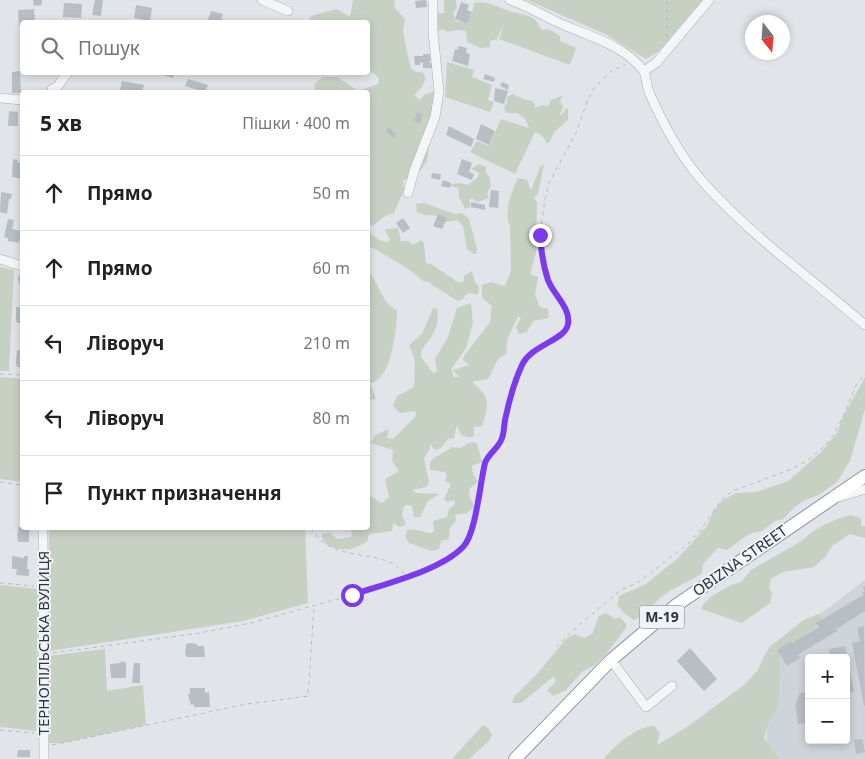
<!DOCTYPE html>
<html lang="uk">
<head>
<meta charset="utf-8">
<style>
	:root { --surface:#fff; --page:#f2f2f2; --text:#222; --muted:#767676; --line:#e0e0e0 }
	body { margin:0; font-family:"Noto Sans",sans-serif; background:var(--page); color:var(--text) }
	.controls { position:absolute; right:15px; bottom:15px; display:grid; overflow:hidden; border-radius:5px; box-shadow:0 2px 8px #0003 }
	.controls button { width:45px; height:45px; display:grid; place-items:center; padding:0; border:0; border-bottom:1px solid var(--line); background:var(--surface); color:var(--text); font:25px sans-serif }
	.compass { position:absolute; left:745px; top:15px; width:45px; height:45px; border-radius:50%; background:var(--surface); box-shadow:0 2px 8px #0003; rotate:163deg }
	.stop { position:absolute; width:15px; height:15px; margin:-11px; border:4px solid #7c3aed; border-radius:50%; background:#fff }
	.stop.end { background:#7c3aed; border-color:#fff; box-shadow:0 1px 5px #0008 }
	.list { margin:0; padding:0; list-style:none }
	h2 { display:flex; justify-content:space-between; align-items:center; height:65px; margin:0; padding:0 20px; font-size:21px }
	h2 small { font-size:16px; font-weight:400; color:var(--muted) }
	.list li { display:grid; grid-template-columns:32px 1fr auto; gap:15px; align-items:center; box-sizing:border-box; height:75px; padding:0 20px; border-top:1px solid var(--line) }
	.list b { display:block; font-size:19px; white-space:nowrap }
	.list em { font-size:16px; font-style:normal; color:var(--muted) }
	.icon { flex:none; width:28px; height:28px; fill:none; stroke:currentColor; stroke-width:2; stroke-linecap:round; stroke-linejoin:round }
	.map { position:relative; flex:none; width:865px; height:759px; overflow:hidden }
	.search { position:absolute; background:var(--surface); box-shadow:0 2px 8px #0003; left:20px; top:20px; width:350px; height:55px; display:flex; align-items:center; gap:12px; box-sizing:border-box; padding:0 18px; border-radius:5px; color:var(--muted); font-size:19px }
	.panel { position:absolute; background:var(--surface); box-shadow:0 2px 8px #0003; left:20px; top:90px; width:350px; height:440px; border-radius:5px }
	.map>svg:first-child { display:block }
</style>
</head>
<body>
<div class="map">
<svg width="865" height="759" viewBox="0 0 865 759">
	<rect width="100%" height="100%" fill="#e1e4e8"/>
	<!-- built -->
	<path fill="#cfd3da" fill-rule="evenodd" d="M 865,580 L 865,759 L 768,759 L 766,715 L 772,681 L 770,646 L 830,607 ZM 809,658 L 846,658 L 846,740 L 809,740 Z"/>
	<!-- green -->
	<path fill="#c7d1c3" d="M 353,0 L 394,0 L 395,8 L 405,19 L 403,31 L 410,66 L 414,71 L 423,73 L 426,78 L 422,87 L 414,95 L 420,100 L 424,95 L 437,90 L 427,161 L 420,171 L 403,181 L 404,190 L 394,213 C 380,216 381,223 368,227 L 368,92 L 316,92 L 314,85 L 322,77 L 337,77 L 358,91 L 378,84 L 379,78 L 368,69 L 368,22 L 308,22 L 311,16 L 337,9 L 350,17 Z
		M 444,0 L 456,0 L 457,8 L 453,13 L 456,21 L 465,23 L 472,14 L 474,3 C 487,0 496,7 507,10 C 519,15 536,13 540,28 L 543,30 L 549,29 L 560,36 L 560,41 L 576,48 L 570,65 L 499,39 L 504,24 L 497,39 L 490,41 L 490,47 L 481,48 L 467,42 L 466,31 L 457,30 L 448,32 L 442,29 L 439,31 L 437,30 L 436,13 L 444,13 Z
		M 527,0 L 702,0 L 659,51 L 646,59 L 605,34 Z
		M 447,62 L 474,70 L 472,77 L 492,85 L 488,100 L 494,102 L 490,112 L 445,97 Z
		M 513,94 L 523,99 L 532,101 L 535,104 L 535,108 L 542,105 L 548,106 L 551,100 L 563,95 L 560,101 L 563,107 L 560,115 L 562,115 L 566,108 L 568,109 L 568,120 L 554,132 L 550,142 L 547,143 L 541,135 L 535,132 L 515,174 L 470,152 L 477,141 L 489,146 L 501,119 L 529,128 L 525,119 L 518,113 L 506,113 L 504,106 L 507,103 L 507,97 Z
		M 479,164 L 486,167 L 486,173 L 489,176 L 491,186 L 487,193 L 489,198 L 477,202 L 472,198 L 469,201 L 471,207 L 465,209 L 459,197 L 459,188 L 451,186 L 451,184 L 460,183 L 468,185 L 478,177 L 479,173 L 471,169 Z
		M 544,164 L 538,194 L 534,198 L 537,202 L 536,253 L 530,274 L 538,277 L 535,295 L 540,307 L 548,309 L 549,318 L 533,321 L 527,332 L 519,334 L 516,327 L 521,318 L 518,316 L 507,340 L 506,354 L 498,359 L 488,379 L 474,381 L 473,383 C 492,398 488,406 482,426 L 474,427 L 474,436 L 469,438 L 461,435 L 457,425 L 454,438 L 448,439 L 441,448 L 435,450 L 430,444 L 430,449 L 424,458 L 429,482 L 426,487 L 412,490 L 416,493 L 440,494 L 428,501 L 420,517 L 414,517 L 412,506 L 406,505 L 404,506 L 402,515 L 406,525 L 400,527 L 393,523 L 392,531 L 369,534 L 367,542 C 362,544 356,548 351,549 C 340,551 321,547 322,534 L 330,533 L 337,539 L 351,537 L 352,534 L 350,528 L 368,528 L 368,495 L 382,503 L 389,497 L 385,479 L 399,471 L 392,461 L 393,450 L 371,443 L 375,435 L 389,429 L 387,438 L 393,439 L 416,416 L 415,411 L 400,413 L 393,406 L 397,396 L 414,387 L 415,360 L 409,345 L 422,334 L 433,308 L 437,309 C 441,326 431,338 421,351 L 421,357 L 433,373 L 437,372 L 435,359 L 448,337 L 457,308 L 471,303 L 473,323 L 466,348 L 451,369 L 454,377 L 459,377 L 453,370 L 469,365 L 463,360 L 464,356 L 490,322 L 492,306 L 482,298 L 482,285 L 491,282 L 505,286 L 511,271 L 510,226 C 503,213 512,191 518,178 L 527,180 L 531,191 L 540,167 Z
		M 424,203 L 455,214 L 461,213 L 465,215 L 469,219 L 477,249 L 476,254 L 474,254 L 467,249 L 463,226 L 457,220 L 447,222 L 442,216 L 426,215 L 417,212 L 416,204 Z
		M 398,228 L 401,241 L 408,241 L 413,245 L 422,240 L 424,244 L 426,263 L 431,264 L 459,283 L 464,281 L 464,276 L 472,271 L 475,282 L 479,287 L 479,291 L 477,295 L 472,293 L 466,294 L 463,299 L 458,301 L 432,285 L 429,282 L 423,281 L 410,270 L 373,248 L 368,248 L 368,230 C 374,236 379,242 388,242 L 390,239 L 385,231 L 386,229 Z
		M 0,267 L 14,270 L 9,371 L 0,371 Z
		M 368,274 L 371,274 L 386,302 L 397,311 C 397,328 392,370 377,380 C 375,382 372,382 370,383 L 376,399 L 371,400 L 368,398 Z
		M 0,377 L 22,379 L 22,482 L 0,479 Z
		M 865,377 L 865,409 L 850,461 L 837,482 L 819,495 L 805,500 L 795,507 L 783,519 L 775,521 L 762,531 L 749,534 L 727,550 L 718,548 L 703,564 L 702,573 C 690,582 676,586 664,595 C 652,604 649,612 634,620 L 625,614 L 617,605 L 619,596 L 646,584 L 678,558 L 707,526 L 714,510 L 722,501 L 736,493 L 757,492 L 788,481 L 820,453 L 837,433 L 842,419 Z
		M 474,442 L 477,444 L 482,462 L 472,466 L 473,474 L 478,482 L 470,488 L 469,496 L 473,503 L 474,507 L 467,513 L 455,515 L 456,521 L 450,528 L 449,539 L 441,541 L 439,549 L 432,551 L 409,543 L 405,536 L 407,530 C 415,528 423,533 432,533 L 434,530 L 433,521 L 447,517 L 449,509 L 455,504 L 454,500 L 447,502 L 444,499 L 451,484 L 445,481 L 447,476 L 445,472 L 430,470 C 426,456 445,455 451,447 L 461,448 L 468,443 Z
		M 851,515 L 861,518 L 861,526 L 865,526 L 865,538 L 850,534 L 832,546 L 826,556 L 814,567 L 783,572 L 771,579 L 769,588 L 772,593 L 770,603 L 742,623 L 701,609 L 704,603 L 712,596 L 731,585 L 741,582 L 751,570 L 803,540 C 815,527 835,519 851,515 Z
		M 49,528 L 305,528 L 308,603 L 243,621 L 50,651 Z
		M 0,585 L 38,589 L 36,731 L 0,727 Z
		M 606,613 L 615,619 L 620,617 L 626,624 L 626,628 L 606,654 L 595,665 L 582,672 L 566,690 L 553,696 L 547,690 L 556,682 L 554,676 L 521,703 L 512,703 L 514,697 L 537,674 L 566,639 L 575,634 L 584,638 L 592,634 L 599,616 Z
		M 818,614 L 822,619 L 805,635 L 780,653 L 779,696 L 777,709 L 769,722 L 764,738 L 779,759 L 604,759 C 612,747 639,725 654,726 L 660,733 L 657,745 L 687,727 L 745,684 L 758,670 L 764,656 L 770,647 L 802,621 Z
		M 105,649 L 107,691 L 143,685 L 146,725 L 63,743 L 48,743 L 47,656 Z
		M 483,725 L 488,728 L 492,735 L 490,740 L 469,759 L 452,759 Z"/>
	<!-- building -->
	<path fill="#b9bec5" d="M 33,0 L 42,0 L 42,5 L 34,6 Z
		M 95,0 L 103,0 L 101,16 L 92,15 Z
		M 426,0 L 427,7 L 416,8 L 415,1 Z
		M 461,2 L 469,5 L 467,10 L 472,12 L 467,24 L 455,19 Z
		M 64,3 L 82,4 L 81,18 L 63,17 Z
		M 136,5 L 152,8 L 150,22 L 144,22 L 145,20 L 134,18 Z
		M 34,9 L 35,22 L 22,22 L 22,26 L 19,26 L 18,10 Z
		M 211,11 L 223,14 L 221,19 L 227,21 L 227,22 L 207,22 Z
		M 458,46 L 467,48 L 466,53 L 470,54 L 468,66 L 452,61 L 455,49 L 458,50 Z
		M 423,54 L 429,54 L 431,59 L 429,63 L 432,63 L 432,68 L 423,68 L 423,62 L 420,63 L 420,65 L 415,65 L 414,56 L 423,56 Z
		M 20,71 L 21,93 L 12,93 L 12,72 Z
		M 164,72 L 174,72 L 173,78 L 163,75 Z
		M 485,74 L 495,78 L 494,82 L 483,79 Z
		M 188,79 L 208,85 L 205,92 L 185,86 Z
		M 122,81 L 144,85 L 142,92 L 120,91 Z
		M 502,82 L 509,85 L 508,90 L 500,86 Z
		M 495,88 L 508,91 L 504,104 L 494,101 Z
		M 9,111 L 18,112 L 18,126 L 8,126 Z
		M 417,112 L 423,114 L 420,124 L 414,121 Z
		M 481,124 L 495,131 L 489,145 L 476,139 Z
		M 449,126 L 474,139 L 471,147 L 446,135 Z
		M 389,127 L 396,134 L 393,138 L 386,131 Z
		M 13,159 L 18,160 L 17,162 L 22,163 L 22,179 L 12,177 Z
		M 462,159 L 472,163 L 469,172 L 474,174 L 472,180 L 457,174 Z
		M 432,173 L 441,174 L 440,180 L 431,178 Z
		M 443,180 L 451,183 L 450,188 L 441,186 Z
		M 491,190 L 499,191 L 498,208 L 489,207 Z
		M 1,192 L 12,194 L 11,199 L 9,199 L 7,214 L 0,212 Z
		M 471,202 L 485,205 L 485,210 L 471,207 Z
		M 438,214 L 447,218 L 442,229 L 433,226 Z
		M 403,218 L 410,228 L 403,233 L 396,223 Z
		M 8,219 L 14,220 L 12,229 L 21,231 L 19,243 L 8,241 L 8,238 L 4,237 Z
		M 22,274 L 22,286 L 19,284 L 18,278 L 19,275 Z
		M 16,307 L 22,307 L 22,324 L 16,322 Z
		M 17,350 L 22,351 L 22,367 L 17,367 L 16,363 Z
		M 18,527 L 29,528 L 29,542 L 18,542 L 17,533 L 18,533 Z
		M 12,556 L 24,558 L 24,556 L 28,556 L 27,569 L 29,569 L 29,576 L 16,575 L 17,569 L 12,569 Z
		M 865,586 L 865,611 L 836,629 L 837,631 L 798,655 L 800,658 L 787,666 L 777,650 L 791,641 L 792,643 L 819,627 L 816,623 L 863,595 L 862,593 L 865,591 L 863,588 Z
		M 864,626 L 865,705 L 864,706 L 852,643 L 860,641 L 857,628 Z
		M 188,643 L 197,644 L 197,646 L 204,646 L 205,657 L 187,657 L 185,655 L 186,645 Z
		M 845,646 L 854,692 L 846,693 L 846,658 L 830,658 L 829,649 Z
		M 690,648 L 717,679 L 704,691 L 677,661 Z
		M 122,661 L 126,663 L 126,678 L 111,678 L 110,664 L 120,663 Z
		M 134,663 L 140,663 L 140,683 L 132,683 Z
		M 190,688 L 205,688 L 205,693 L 209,692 L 210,707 L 194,707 L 194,704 L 191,705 L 188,695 L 190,693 Z
		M 809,691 L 809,722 L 798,724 L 795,704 L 800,693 Z
		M 862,739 L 865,752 L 856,754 L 854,740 Z
		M 18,750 L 30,750 L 30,757 L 17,757 Z"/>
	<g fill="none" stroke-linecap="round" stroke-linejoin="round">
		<defs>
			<path id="minor" d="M 262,0 L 288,11
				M 510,0 C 526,5 540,14 555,21 C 584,35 622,43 643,70 C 647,76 646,85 649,92 C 662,122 681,157 703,182 C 751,236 811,278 865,325
				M 644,71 L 656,63 L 709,0
				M 52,89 L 57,87 L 68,72
				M 0,98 L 22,100
				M 408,193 L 414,171 L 435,117 L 439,92 L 433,32 L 433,0
				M 0,259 L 22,266
				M 839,497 L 865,489
				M 43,528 L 44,759
				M 611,660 L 646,707 L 672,686"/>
			<path id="highway" d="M 515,759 L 611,660 L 675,606 L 865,476"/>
		</defs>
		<!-- minor casing -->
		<use href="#minor" stroke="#a7abb2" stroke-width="10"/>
		<!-- highway casing -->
		<use href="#highway" stroke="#8a929e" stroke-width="14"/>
		<!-- path -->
		<path stroke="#b7bbc0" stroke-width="1" stroke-dasharray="4 4" stroke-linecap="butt" d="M 667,37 L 667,0
			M 0,374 L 22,375
			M 0,482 L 22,485
			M 311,528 C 333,567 388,545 405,576
			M 0,583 L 34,586
			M 556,647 L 581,623 L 621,590 L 637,583 L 687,545 L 699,532 L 723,498 L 733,491 L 789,470 L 805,462 L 825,446 L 833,435 L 844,415 L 857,383 L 865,374
			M 53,653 L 200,633 L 251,623 L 352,595 L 406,577 L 440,563 L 465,546 L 473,526 L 486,460 L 502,439 L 511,395 L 523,363 L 531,353 L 563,334 L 567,328 L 569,321 L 568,314 L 548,281 L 541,250 L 540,235 L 545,199 L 549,183 L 576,133 L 588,99 L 594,88 L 611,71 L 625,65
			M 0,730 L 34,733
			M 52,745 L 247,704 L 308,696 L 314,606"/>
		<!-- minor -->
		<use href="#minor" stroke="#f3f5f7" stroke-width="9"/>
		<!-- highway -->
		<use href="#highway" stroke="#fff" stroke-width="12"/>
	</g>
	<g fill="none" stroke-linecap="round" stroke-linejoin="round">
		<!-- route -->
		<path stroke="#7c3aed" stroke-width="6" d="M 352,595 C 384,584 440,571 463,547 C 476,534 480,483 485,463 C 488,454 499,448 502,438 C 504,433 504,426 505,420 C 509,401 514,382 522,365 C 531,345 566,340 568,324 C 571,308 553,294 548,280 C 543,265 541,250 540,235"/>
	</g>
	<g text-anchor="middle" stroke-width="4" stroke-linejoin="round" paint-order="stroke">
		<!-- shield labels -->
		<rect fill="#f0f3f6" stroke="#666d75" stroke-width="1" x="639.5" y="605.5" width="45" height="23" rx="4"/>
		<g font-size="14" font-weight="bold" fill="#2b333e">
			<text x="662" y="622">М-19</text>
		</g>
		<!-- street labels -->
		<g font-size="15" fill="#2b333e" stroke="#f0f3f6">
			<text transform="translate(740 561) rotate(-35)" y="5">OBIZNA STREET</text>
			<text transform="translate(44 643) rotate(-90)" y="5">ТЕРНОПІЛЬСЬКА ВУЛИЦЯ</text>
		</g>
	</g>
</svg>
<div class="controls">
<button>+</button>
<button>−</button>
</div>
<svg class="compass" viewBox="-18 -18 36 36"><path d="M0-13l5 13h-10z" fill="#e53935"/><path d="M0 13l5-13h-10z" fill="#767676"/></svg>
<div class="stop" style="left:352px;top:595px"></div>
<div class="stop end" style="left:540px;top:235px"></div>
<div class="search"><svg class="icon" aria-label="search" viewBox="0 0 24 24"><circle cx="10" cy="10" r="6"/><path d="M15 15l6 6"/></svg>Пошук</div>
<section class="panel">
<h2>5 хв<small>Пішки · 400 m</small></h2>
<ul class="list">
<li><svg class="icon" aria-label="ahead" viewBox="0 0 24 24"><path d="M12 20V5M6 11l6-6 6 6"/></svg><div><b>Прямо</b></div><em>50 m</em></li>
<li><svg class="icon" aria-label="ahead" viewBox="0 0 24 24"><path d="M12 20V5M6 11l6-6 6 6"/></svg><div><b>Прямо</b></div><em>60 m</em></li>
<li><svg class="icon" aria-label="left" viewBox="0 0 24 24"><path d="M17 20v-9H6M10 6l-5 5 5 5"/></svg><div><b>Ліворуч</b></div><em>210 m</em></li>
<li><svg class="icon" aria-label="left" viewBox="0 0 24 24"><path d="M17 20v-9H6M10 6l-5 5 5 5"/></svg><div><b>Ліворуч</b></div><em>80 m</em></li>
<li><svg class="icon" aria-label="arrive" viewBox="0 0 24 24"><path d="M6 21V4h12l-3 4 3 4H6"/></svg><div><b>Пункт призначення</b></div></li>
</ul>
</section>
</div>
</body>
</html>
